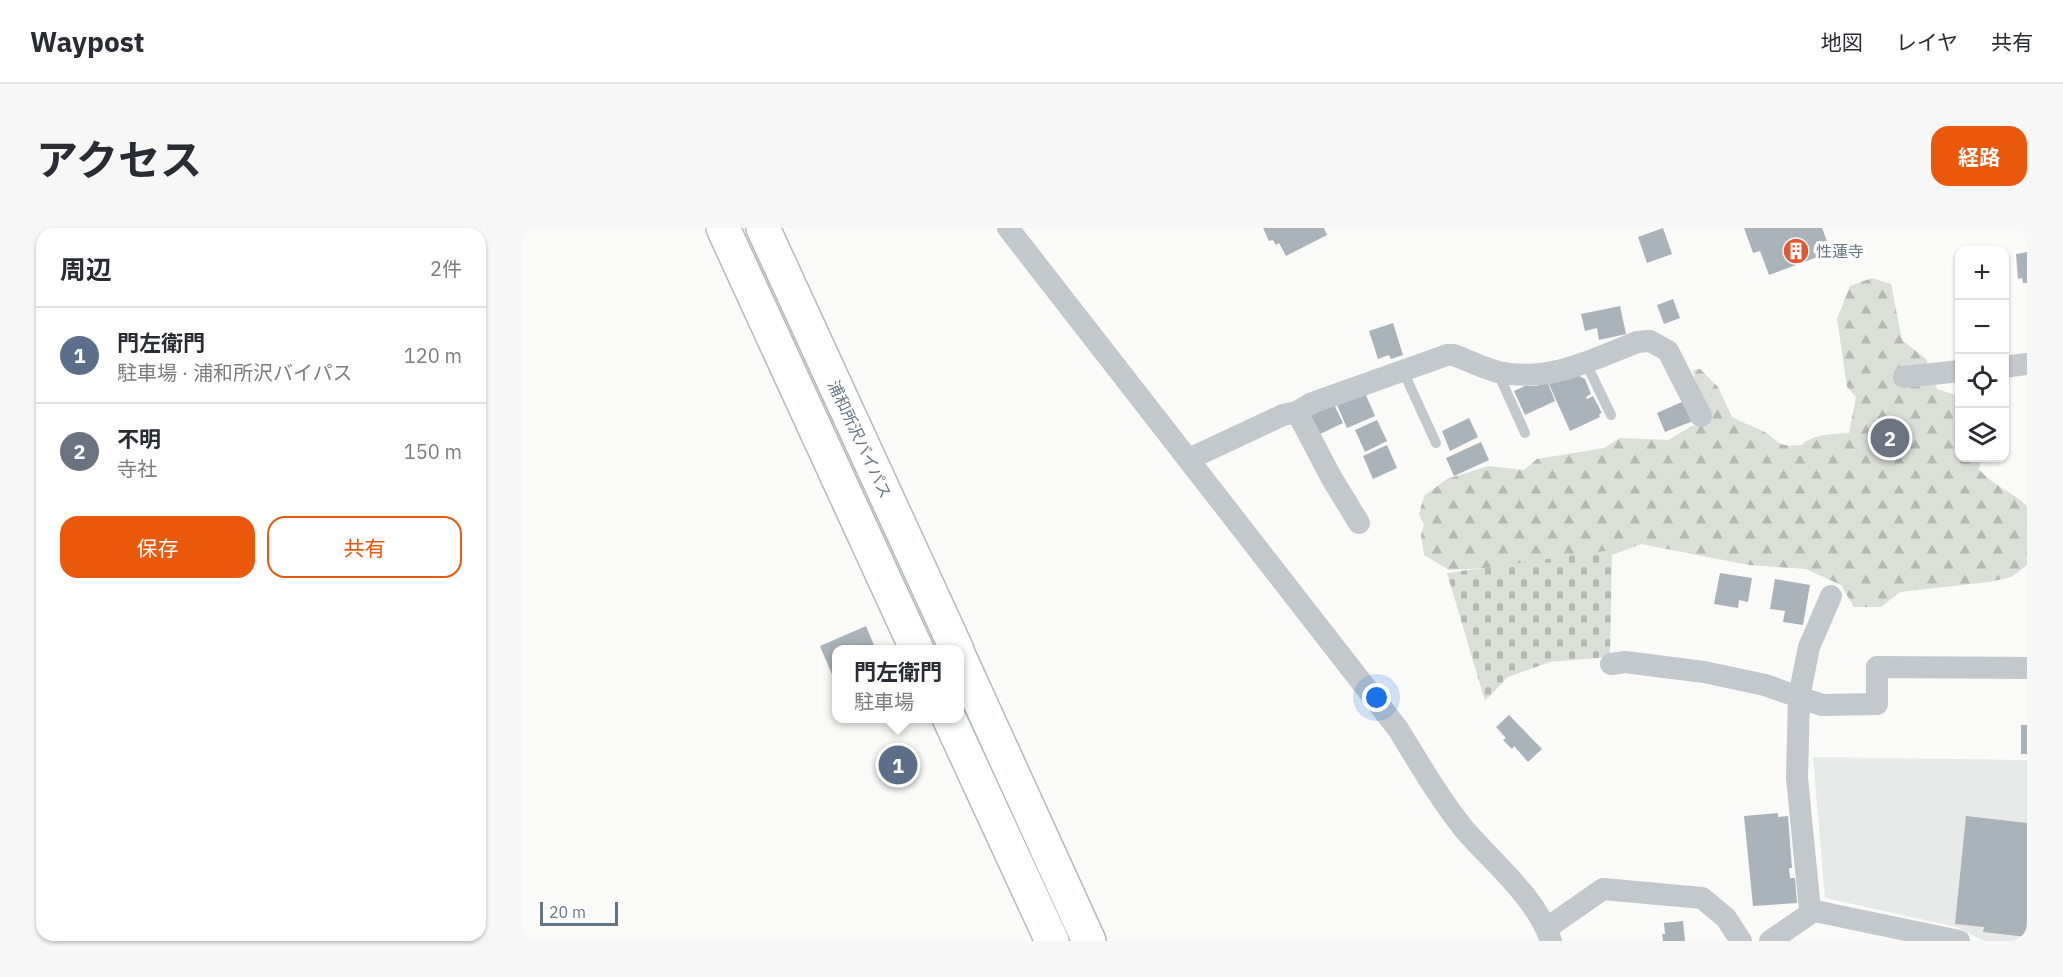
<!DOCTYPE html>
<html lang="ja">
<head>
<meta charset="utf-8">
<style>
	:root { --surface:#fff; --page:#f7f7f7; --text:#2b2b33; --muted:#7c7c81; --line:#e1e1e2; --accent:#ea580c }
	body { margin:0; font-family:"IBM Plex Sans","Noto Sans JP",sans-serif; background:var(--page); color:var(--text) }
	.controls { position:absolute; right:18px; top:18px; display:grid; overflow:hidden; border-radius:12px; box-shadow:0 2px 4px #0004 }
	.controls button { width:54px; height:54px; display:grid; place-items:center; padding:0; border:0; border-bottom:2px solid var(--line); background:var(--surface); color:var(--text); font:30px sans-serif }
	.scale { position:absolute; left:18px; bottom:15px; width:78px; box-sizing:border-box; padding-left:6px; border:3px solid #657683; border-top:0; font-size:16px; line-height:21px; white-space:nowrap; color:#657683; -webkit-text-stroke:4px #fff; paint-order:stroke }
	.you { position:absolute; left:855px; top:470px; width:21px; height:21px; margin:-15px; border:4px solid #fff; border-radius:50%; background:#1a73e8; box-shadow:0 0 0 9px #1a73e833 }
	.badge { display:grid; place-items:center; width:39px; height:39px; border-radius:50%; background:var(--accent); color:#fff; font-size:20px; font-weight:700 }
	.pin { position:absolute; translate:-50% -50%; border:3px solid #fff; box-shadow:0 2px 6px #0006 }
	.popup { position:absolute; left:310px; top:417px; width:132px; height:78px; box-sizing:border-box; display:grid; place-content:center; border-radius:12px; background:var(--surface); filter:drop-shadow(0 2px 4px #0005); font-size:20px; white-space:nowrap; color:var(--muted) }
	.popup b { font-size:22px; color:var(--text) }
	.popup::after { content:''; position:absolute; left:50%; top:100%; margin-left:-12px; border:12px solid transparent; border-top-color:var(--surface) }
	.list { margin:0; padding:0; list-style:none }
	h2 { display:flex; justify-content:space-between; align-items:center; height:78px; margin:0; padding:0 24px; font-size:26px }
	h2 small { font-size:20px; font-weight:400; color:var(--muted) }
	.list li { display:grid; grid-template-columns:39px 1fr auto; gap:18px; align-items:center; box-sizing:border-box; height:96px; padding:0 24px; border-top:2px solid var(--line) }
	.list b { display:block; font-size:22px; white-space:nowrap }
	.list p { margin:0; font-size:20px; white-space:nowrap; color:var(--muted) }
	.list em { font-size:20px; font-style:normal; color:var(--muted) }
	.actions { display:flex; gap:12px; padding:18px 24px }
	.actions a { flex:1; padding:14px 0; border:2px solid var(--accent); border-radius:18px; text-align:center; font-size:21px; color:var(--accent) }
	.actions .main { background:var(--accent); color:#fff }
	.icon { flex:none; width:33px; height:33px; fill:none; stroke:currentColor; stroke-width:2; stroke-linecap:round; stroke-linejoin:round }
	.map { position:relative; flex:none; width:1505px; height:713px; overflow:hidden; border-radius:18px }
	header { display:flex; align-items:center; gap:36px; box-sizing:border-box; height:84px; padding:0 30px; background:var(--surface); border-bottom:2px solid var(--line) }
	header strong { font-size:28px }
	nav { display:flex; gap:33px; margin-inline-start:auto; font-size:21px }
	.intro { display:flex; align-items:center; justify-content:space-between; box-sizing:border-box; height:144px; padding:0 36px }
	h1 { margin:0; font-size:42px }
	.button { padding:15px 27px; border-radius:18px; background:var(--accent); color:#fff; font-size:21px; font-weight:700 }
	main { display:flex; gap:36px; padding:0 36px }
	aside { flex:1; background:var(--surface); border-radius:18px; box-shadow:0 2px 4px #0004 }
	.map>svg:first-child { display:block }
</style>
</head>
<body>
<header>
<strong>Waypost</strong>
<nav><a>地図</a><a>レイヤ</a><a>共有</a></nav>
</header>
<div class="intro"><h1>アクセス</h1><a class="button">経路</a></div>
<main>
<aside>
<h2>周辺<small>2件</small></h2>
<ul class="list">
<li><span class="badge" style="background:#5c6f8a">1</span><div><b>門左衛門</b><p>駐車場 · 浦和所沢バイパス</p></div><em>120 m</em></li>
<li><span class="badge" style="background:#6b7280">2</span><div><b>不明</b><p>寺社</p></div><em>150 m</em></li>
</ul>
<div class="actions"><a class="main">保存</a><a>共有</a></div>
</aside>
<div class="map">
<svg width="1505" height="713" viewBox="0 0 1505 713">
	<defs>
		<pattern id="forest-firs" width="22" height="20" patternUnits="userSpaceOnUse" patternTransform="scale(1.5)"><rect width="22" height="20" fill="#dadfd7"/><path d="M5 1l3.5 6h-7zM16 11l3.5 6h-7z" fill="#b4b9b4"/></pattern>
		<pattern id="cemetery-stones" width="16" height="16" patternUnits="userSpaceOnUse" patternTransform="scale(1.5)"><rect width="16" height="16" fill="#dadfd7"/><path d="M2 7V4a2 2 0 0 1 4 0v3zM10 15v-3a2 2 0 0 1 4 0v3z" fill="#b4b9b4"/></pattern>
	</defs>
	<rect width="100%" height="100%" fill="#fafaf8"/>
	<!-- built -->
	<path fill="#e8e9e9" d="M 1291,529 L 1505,532 L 1505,713 L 1462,713 L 1435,699 L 1303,670 Z"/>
	<!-- forest -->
	<path fill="url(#forest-firs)" d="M 1350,50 L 1369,56 L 1380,112 L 1404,131 L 1415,161 L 1437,168 L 1438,230 L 1460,230 L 1457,241 C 1469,257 1490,263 1505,278 L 1505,337 L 1489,349 L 1467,354 L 1378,364 L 1359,379 L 1332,379 L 1319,357 L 1284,341 L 1227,337 L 1119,316 L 1093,326 L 1061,333 L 1015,337 L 927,342 L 902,327 L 899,307 L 902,297 L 897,286 L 902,268 L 925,251 L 966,238 L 1002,242 L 1015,231 L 1082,220 L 1098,210 L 1146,212 L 1170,198 L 1183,196 L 1171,142 L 1178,141 L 1196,159 L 1210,189 C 1219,194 1228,197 1237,201 C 1258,211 1251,220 1280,217 C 1290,206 1313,206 1327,205 L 1334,169 L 1325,159 L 1315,91 L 1328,58 Z"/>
	<!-- cemetery -->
	<path fill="url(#cemetery-stones)" d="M 1090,322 L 1088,429 L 1028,434 L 986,449 L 963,473 L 925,345 Z"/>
	<!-- building -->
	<path fill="#aab3b9" d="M 741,0 L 802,0 L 805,7 L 764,28 L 757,15 L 754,17 L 751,12 L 747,13 Z
		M 1141,0 L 1150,26 L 1125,35 L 1116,9 Z
		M 1222,0 L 1300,0 L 1309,24 L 1247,47 L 1238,23 L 1231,25 Z
		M 1505,24 L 1505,55 L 1501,55 L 1500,50 L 1496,51 L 1494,26 Z
		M 1151,71 L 1158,90 L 1142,96 L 1135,77 Z
		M 1098,78 L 1104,106 L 1077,112 L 1075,100 L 1063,103 L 1059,86 Z
		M 871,95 L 881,127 L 869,131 L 867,127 L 856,131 L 847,103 Z
		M 1051,145 L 1063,151 L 1069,166 L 1064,169 L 1065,171 L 1071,168 L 1080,185 L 1077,186 L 1078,189 L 1048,203 L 1027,156 Z
		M 1025,153 L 1033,173 L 1003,187 L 992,163 L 1003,158 L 1015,158 Z
		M 843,165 L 853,188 L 825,200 L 815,177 Z
		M 1162,173 L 1171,193 L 1143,204 L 1135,185 Z
		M 811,174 L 821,195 L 796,207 L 786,186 Z
		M 947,190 L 956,209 L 928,223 L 920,203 Z
		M 855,192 L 865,213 L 843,224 L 833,202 Z
		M 959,214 L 967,232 L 932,248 L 924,230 Z
		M 865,217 L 875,240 L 851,251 L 841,228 Z
		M 1198,345 L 1230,350 L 1226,374 L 1217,372 L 1216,380 L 1192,376 Z
		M 1253,351 L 1288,357 L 1281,397 L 1261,394 L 1263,383 L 1248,381 Z
		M 344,398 L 354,422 L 314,422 L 314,456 L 298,418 Z
		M 987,487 L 1020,521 L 1006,534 L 992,518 L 990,521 L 981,512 L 984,510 L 974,499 Z
		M 1499,497 L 1505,497 L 1505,526 L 1499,526 Z
		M 1256,585 L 1256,589 L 1266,588 L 1270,640 L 1267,640 L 1268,650 L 1273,650 L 1275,675 L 1231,678 L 1222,588 Z
		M 1444,588 L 1505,595 L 1505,709 L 1461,704 L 1462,699 L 1433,696 Z
		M 1161,693 L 1163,713 L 1141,713 L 1140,706 L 1143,706 L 1142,695 Z"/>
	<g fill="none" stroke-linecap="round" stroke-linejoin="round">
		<defs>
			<path id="trunk" d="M 201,0 L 395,422
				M 241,0 L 435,422
				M 437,428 L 567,713
				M 427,490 L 530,713"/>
		</defs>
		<!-- trunk casing -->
		<use href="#trunk" stroke="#b4b9bd" stroke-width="36"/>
		<!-- service -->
		<path stroke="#c3c8cc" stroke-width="10" d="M 1064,135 L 1089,187
			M 881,143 L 914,215
			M 976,145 L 1003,205"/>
		<!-- minor -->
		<path stroke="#c3c8cc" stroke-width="22" d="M 486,0 L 876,501 C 897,535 917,570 942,601 C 972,636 1014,669 1029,713
			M 1482,139 L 1505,136
			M 1382,149 L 1438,143
			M 775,184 L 809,249 L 837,295
			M 667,231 L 761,187 L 775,184 L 790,175 L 925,127 L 932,127 C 947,133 961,140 976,144 C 1026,155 1071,132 1115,114 L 1128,113 L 1146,123 L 1179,188
			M 1089,436 L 1103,434 L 1182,444 L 1243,457 L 1300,477 L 1355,476 L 1355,439 L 1505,440
			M 1288,682 L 1437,713
			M 1025,700 L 1081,661 L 1180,670 L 1204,690 L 1219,713
			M 1248,713 L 1286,687 L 1288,682 L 1275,550 L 1277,469 L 1287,419 L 1309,368"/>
		<!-- trunk -->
		<use href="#trunk" stroke="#fff" stroke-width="33"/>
	</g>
	<!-- icons -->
	<defs>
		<symbol id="building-disc" viewBox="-11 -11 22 22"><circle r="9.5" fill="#e4572e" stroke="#fff"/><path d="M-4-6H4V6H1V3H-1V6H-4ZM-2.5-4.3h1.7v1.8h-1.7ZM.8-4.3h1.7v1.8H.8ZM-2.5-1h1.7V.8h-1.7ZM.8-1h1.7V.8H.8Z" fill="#fff"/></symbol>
	</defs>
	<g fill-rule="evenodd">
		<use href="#building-disc" x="1259" y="8" width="30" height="30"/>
	</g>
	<g text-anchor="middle" stroke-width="6" stroke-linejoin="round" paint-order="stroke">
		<!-- poi labels -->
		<g font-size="16" fill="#657683" stroke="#fff" text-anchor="start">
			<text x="1294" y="29">性蓮寺</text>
		</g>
		<!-- street labels -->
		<g font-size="16" fill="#657683" stroke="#fff">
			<text transform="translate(338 211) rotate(65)" y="6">浦和所沢バイパス</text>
		</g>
	</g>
</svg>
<div class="controls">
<button>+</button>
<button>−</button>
<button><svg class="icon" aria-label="locate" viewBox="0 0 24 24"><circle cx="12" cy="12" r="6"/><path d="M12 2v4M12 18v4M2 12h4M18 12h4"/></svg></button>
<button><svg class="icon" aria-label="layers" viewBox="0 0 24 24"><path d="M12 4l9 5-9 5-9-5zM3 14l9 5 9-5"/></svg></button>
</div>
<div class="scale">20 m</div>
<div class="you"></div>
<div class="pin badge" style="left:376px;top:537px;background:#5c6f8a">1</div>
<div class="popup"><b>門左衛門</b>駐車場</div>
<div class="pin badge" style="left:1368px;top:210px;background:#6b7280">2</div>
</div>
</main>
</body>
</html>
